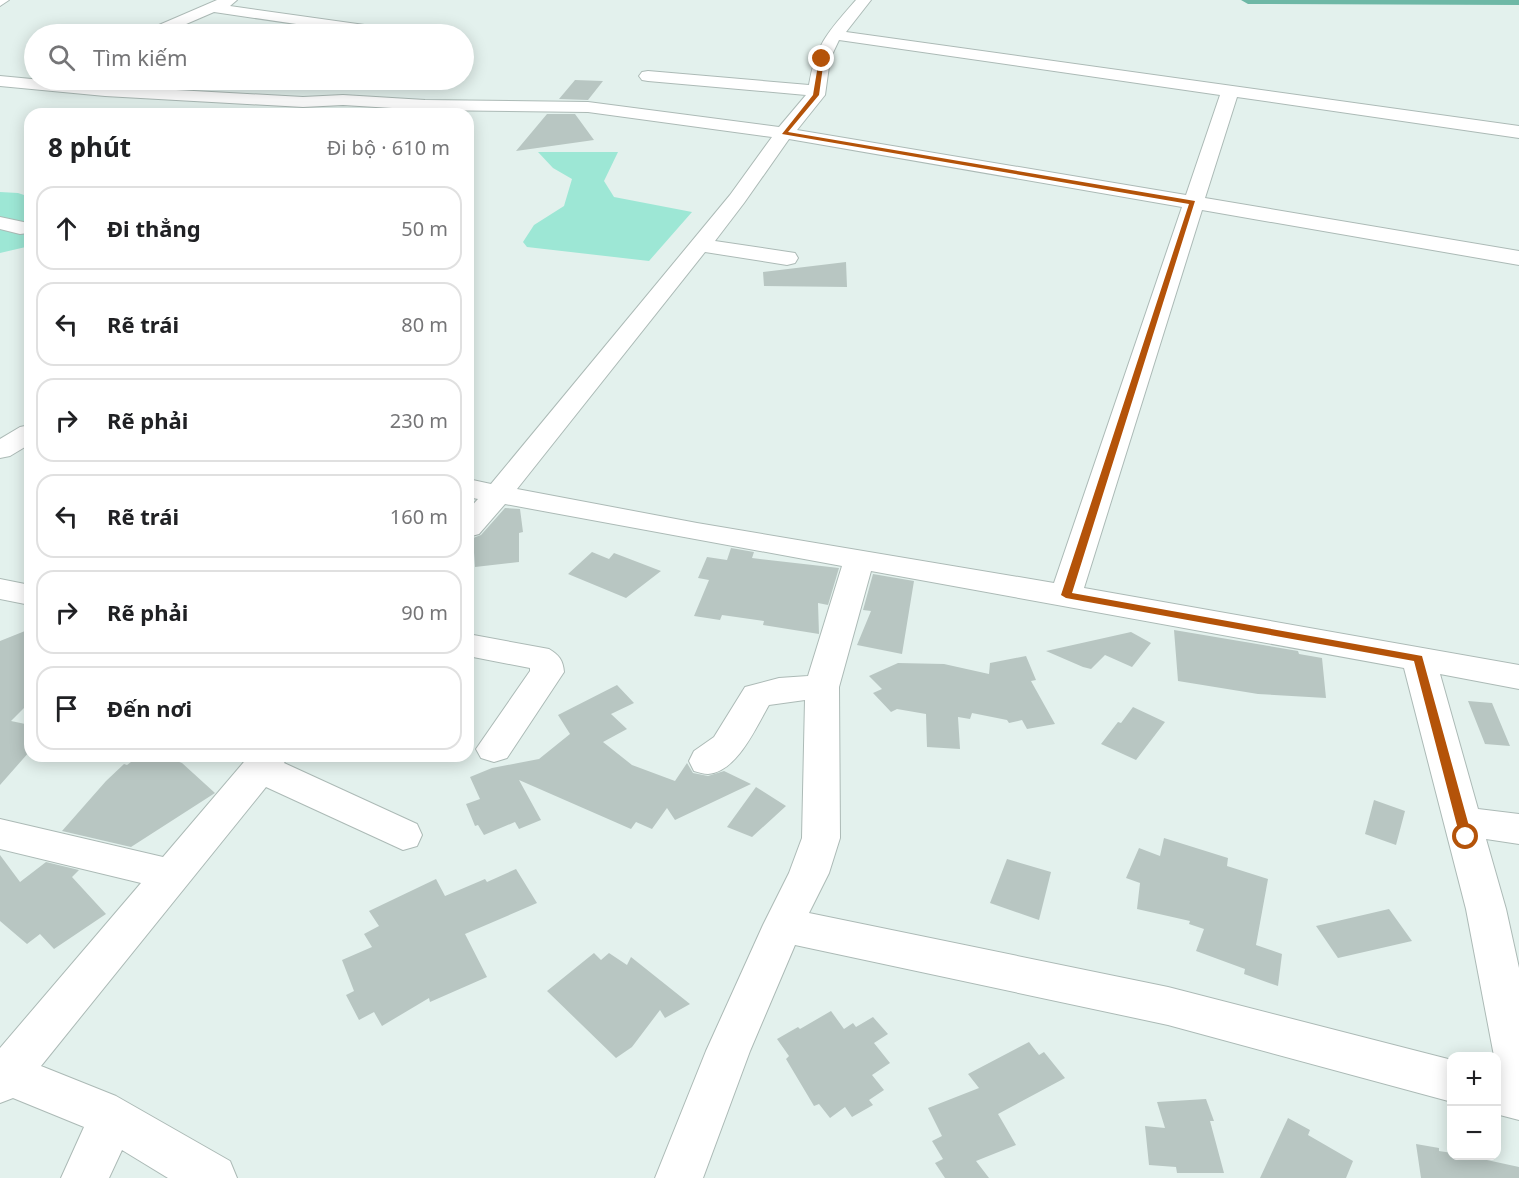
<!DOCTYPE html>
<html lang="vi">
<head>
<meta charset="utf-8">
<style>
	:root { --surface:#fff; --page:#f2f2f2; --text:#202124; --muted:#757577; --line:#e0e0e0 }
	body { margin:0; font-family:"Noto Sans",sans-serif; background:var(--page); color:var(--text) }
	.controls { position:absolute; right:18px; bottom:18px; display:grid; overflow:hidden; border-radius:12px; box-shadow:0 3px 15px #0003 }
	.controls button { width:54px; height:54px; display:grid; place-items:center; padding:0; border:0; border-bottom:2px solid var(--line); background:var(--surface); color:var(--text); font:30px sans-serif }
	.stop { position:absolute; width:18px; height:18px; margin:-14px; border:4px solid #b45309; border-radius:50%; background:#fff }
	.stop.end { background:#b45309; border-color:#fff; box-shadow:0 2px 6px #0008 }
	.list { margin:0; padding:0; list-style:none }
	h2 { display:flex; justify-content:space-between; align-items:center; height:78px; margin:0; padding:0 24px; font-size:26px }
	h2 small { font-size:20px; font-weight:400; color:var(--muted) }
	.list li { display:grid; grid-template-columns:39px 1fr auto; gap:18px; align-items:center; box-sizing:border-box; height:84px; margin:0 12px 12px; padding:0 12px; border:2px solid var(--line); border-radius:18px }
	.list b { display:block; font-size:22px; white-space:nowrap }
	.list em { font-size:20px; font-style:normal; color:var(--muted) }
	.icon { flex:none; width:33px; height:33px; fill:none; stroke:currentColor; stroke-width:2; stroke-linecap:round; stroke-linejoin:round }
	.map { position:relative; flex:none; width:1519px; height:1178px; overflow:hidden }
	.search { position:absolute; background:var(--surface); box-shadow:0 3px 15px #0003; left:24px; top:24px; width:450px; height:66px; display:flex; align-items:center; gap:15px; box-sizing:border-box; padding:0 21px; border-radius:33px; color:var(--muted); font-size:22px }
	.panel { position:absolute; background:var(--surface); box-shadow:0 3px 15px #0003; left:24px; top:108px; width:450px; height:654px; border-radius:18px }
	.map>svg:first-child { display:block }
</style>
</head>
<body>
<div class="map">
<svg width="1519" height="1178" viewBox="0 0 1519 1178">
	<rect width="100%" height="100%" fill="#e3f1ed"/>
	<!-- green -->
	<path fill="#9de7d5" d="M 538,152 L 618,152 L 604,181 L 614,197 L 692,212 L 649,261 L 527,247 L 523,242 L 534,225 L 564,206 L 572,179 L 553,168 Z
		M 0,192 L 18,193 L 30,197 L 30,246 L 0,253 Z"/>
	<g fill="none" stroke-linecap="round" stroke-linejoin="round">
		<!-- canal -->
		<path fill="#6eb8a6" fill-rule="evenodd" d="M 1241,0 L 1519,0 L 1519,5 L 1248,4 Z"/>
	</g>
	<!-- building -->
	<path fill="#b8c6c2" d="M 575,80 L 603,81 L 588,100 L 559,99 Z
		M 547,114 L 575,114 L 594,140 L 516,151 Z
		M 846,262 L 847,287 L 764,286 L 763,272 Z
		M 505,508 L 520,509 L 523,532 L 519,533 L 519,562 L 475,567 L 473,538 L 481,535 Z
		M 731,548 L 754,552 L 752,558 L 839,568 L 828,605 L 818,603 L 819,634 L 763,625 L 764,621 L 722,615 L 720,620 L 694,616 L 709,580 L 698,578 L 707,557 L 727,560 Z
		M 592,552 L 609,559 L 614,553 L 661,571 L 626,598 L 568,574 Z
		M 873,574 L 914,581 L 902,654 L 857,645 L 871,611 L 863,610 Z
		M 30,629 L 30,702 L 11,721 L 30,725 L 30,751 L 0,785 L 0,641 Z
		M 1174,630 L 1298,651 L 1299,654 L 1322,658 L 1326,698 L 1258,694 L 1178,681 Z
		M 1131,632 L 1151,643 L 1132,667 L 1105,655 L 1091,669 L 1083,667 L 1046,651 Z
		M 1026,656 L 1036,680 L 1031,681 L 1055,724 L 1027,729 L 1022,720 L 1009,723 L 1007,720 L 972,713 L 970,719 L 958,717 L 960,749 L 927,747 L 926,714 L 897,709 L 891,712 L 873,693 L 882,689 L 869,676 L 898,663 L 944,664 L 989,674 L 990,663 Z
		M 617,685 L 634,703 L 611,714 L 627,729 L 603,742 L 632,765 L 675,781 L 687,763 L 693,773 L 708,776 L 724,771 L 751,784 L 675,820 L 667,808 L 652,829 L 636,822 L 631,829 L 519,780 L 541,820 L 519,829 L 515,822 L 484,835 L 478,825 L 475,826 L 466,804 L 480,799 L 470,777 L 492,768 L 539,759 L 570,734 L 558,715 Z
		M 1468,701 L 1492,703 L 1510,746 L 1485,744 Z
		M 1133,707 L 1165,722 L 1136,760 L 1101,744 L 1118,722 L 1121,723 Z
		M 139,756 L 163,756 L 182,763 L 215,793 L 131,847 L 62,831 L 106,781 L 124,764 L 127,765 Z
		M 756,787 L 786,806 L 752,837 L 727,827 Z
		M 1374,800 L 1405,811 L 1396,845 L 1365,834 Z
		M 1164,838 L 1228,858 L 1227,866 L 1268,879 L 1256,945 L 1282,954 L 1278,986 L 1244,974 L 1245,969 L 1196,951 L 1204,929 L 1189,924 L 1190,921 L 1137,909 L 1140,883 L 1126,878 L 1139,848 L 1160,856 Z
		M 0,855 L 20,882 L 46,862 L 79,870 L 72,877 L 106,914 L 54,949 L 40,934 L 27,944 L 0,921 Z
		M 1007,859 L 1051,872 L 1039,920 L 990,903 Z
		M 516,869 L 537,903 L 465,934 L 487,977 L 430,1002 L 429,998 L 382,1026 L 374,1012 L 359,1020 L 346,995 L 354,991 L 342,960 L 372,947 L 364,934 L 379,926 L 369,911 L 436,879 L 445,896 L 485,879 L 487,882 Z
		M 1389,909 L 1412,941 L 1338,958 L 1316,926 Z
		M 594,953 L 601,960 L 609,953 L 627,965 L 631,957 L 690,1004 L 665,1018 L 660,1010 L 632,1047 L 616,1058 L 547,991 Z
		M 831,1011 L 844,1029 L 853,1023 L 856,1027 L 873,1017 L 888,1034 L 874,1043 L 890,1063 L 872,1075 L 884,1090 L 869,1100 L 873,1105 L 852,1117 L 845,1107 L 830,1118 L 819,1104 L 814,1106 L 786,1059 L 789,1056 L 777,1039 L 798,1027 L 800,1029 Z
		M 1029,1042 L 1039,1055 L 1044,1052 L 1065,1078 L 998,1114 L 1016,1145 L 976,1161 L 989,1178 L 945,1178 L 935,1163 L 943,1159 L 932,1141 L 942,1136 L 928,1108 L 979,1088 L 968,1074 Z
		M 1206,1099 L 1214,1121 L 1210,1121 L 1224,1173 L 1177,1173 L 1176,1167 L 1149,1165 L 1145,1126 L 1165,1128 L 1157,1102 Z
		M 1288,1118 L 1310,1130 L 1308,1135 L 1353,1161 L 1346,1178 L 1260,1178 Z
		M 1416,1144 L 1439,1148 L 1439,1151 L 1452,1153 L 1452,1155 L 1464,1155 L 1519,1167 L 1519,1178 L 1421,1178 Z"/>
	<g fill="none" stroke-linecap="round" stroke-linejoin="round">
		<defs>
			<path id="minor" d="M 0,0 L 9,0 L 0,6 Z
				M 217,0 L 237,0 L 230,6 L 393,29 L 401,34 L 364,34 L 214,12 L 163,34 L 143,34 L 145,31 Z
				M 856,0 L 871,0 L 846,32 L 1519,126 L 1519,138 L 1237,97 L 1205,198 L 1519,251 L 1519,265 L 1202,210 L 1084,588 L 1519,665 L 1519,689 L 1440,674 L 1478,809 L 1519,814 L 1519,844 L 1486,839 L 1506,909 L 1519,968 L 1519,1120 L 1496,1114 L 1496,1056 L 1494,1056 L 1466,909 L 1404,668 L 871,571 L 839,687 L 840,838 L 829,873 L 809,913 L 1168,987 L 1452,1060 L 1452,1102 L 1168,1025 L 795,945 L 750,1051 L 703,1178 L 655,1178 L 706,1051 L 763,925 L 789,873 L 802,838 L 805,700 L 769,705 C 756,727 737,772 708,774 C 704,774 698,772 694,771 L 689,761 L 694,751 L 714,737 L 745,687 L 779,678 L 808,676 L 842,566 L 505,504 L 479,534 L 468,537 L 468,510 L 478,499 L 468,497 L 468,479 L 491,484 L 730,195 L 772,137 L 588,112 L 425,110 L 343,105 L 303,107 L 105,96 L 0,86 L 0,76 L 105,86 L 303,97 L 343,95 L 425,100 L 588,102 L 779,127 L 806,95 L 648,81 L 642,80 L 639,76 L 642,72 L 648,71 L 809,85 C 816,43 829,31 856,0 ZM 839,40 L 1220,95 L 1186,195 L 797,130 L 825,95 L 830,59 ZM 789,139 L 1182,207 L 1054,583 L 697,523 L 517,489 L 705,252 L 787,265 L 795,263 L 798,258 L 795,253 L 715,241 L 744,203 Z
				M 0,217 L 28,223 L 30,229 L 28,233 L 20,234 L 0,229 Z
				M 30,425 L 30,444 L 10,456 L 0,458 L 0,439 L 20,427 Z
				M 0,579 L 30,585 L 30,605 L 0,599 Z
				M 468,634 L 549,649 C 559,655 563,660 564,672 L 507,758 L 494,762 L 481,758 L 476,749 L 530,671 L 530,668 L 468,656 Z
				M 249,756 L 288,756 L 284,763 L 417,824 L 422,835 L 417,846 L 403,850 L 266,787 L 41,1066 L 116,1096 L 230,1161 L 237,1178 L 168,1178 L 122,1150 L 109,1178 L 61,1178 L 84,1127 L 13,1098 L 0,1103 L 0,1048 L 141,883 L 0,849 L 0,819 L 163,857 Z"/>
		</defs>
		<!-- minor casing -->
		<use href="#minor" stroke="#acbab6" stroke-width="2"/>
		<!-- minor -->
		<use href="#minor" fill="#fff" fill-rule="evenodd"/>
	</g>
	<!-- route -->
	<path fill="#b45309" d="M 822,57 L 824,59 L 819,95 L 788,132 L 1195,201 L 1072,593 L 1422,656 L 1472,837 L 1470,841 L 1461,841 L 1460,837 L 1414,661 L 1066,598 L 1061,595 L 1189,204 L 782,134 L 813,95 L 819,59 Z"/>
</svg>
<div class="controls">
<button>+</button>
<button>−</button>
</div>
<div class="stop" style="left:1466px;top:837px"></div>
<div class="stop end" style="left:822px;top:59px"></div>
<div class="search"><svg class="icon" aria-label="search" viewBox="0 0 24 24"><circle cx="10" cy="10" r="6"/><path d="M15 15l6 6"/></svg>Tìm kiếm</div>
<section class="panel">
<h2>8 phút<small>Đi bộ · 610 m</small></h2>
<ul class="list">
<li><svg class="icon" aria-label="ahead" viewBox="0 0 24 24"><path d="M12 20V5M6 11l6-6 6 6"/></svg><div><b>Đi thẳng</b></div><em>50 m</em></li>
<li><svg class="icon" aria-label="left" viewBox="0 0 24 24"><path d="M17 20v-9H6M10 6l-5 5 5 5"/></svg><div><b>Rẽ trái</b></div><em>80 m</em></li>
<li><svg class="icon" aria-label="right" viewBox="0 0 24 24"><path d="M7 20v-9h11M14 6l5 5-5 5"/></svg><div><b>Rẽ phải</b></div><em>230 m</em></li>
<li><svg class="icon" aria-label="left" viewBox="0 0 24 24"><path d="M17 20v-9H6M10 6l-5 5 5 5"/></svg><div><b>Rẽ trái</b></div><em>160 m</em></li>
<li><svg class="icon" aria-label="right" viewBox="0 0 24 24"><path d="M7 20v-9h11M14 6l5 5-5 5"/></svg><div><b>Rẽ phải</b></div><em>90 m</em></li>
<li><svg class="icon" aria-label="arrive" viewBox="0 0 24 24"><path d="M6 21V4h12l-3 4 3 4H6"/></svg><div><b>Đến nơi</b></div></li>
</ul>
</section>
</div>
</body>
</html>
